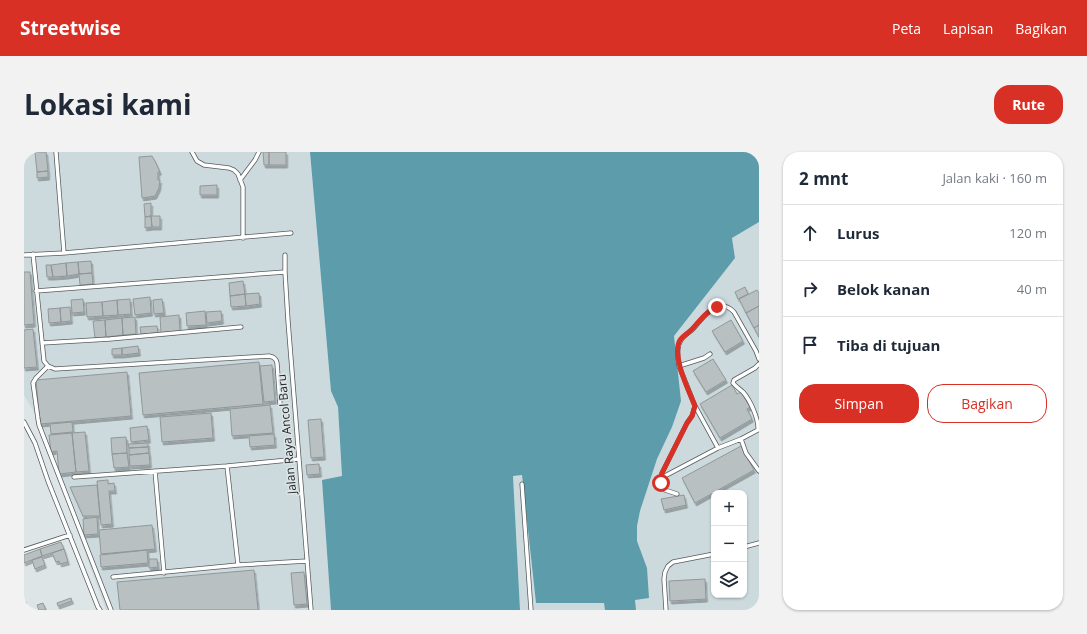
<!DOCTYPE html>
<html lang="id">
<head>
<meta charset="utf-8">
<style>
	:root { --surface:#fff; --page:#f2f2f3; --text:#1f2937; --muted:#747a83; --line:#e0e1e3; --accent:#d93025 }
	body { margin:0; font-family:"Open Sans",sans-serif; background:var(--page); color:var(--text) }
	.controls { position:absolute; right:12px; bottom:12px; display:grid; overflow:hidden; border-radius:8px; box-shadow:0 1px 3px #0004 }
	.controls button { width:36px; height:36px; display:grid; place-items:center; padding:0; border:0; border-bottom:1px solid var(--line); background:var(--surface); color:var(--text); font:20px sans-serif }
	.stop { position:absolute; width:12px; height:12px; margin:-9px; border:3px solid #d93025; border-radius:50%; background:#fff }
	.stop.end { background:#d93025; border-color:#fff; box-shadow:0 1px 4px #0008 }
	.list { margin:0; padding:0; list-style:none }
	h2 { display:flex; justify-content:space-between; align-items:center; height:52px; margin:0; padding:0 16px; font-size:17px }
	h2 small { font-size:13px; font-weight:400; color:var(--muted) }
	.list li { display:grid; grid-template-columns:26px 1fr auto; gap:12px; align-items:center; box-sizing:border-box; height:56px; padding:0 16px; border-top:1px solid var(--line) }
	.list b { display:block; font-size:15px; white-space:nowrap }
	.list em { font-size:13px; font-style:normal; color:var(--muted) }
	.actions { display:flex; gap:8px; padding:12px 16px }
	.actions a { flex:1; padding:9px 0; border:1px solid var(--accent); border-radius:16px; text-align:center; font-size:14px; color:var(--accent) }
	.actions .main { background:var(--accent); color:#fff }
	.icon { flex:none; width:22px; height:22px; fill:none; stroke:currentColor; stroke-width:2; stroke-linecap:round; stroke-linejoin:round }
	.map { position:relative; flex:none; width:735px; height:458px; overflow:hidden; border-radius:16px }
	header { display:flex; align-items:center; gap:24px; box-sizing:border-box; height:56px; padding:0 20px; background:var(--accent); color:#fff }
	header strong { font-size:19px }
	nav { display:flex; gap:22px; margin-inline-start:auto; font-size:14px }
	.intro { display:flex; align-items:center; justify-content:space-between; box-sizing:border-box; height:96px; padding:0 24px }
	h1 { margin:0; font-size:28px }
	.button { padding:10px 18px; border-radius:16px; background:var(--accent); color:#fff; font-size:14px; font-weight:700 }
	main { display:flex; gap:24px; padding:0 24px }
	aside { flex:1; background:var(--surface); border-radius:16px; box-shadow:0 1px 3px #0004 }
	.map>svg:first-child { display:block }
</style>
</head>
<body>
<header>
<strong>Streetwise</strong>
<nav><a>Peta</a><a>Lapisan</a><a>Bagikan</a></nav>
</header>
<div class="intro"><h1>Lokasi kami</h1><a class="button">Rute</a></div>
<main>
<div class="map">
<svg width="735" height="458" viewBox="0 0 735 458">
	<defs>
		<filter id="shadow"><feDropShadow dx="1.5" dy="3" stdDeviation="0" flood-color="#0004"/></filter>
	</defs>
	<rect width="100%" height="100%" fill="#dee5e7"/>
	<!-- built -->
	<path fill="#ccdade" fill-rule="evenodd" d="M 0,0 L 286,0 L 307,239 L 314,255 L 318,325 L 298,329 L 307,458 L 82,458 L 10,260 L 0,243 Z
		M 735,70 L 735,458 L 496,458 L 489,324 L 498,323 L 512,451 L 623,416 L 613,389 L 612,374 L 616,359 L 633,307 L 648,275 L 650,184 L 711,106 L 708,86 ZM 690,341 L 720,341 L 720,443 L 690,443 Z"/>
	<!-- water -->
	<path fill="#5c9cab" d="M 286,0 L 735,0 L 735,70 L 708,86 L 711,106 L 650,184 L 657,249 L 648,275 L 633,307 L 616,359 L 613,374 L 613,389 L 623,416 L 625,446 L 611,448 L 612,458 L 581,458 L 580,451 L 512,451 L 498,323 L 489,324 L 496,458 L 307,458 L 298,328 L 318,324 L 314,255 L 307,239 Z"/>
	<!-- building -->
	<path fill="#b9c0c2" stroke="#919799" filter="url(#shadow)" d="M 11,0 L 22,0 L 24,19 L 13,20 Z
		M 239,0 L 245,0 L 245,13 L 240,13 Z
		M 245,0 L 262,0 L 262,13 L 245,13 Z
		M 128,4 L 131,9 L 136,20 L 134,20 L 134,28 L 136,28 L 135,36 L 131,44 L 118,46 L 115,5 Z
		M 24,19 L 24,25 L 13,26 L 13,20 Z
		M 193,33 L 193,43 L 176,43 L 176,34 Z
		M 127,51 L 127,64 L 121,65 L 120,52 Z
		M 127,64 L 136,64 L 136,75 L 128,75 Z
		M 127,64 L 128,75 L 121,76 L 121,65 Z
		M 67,109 L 68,121 L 55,122 L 54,110 Z
		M 54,110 L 55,122 L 43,124 L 42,111 Z
		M 42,111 L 43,124 L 29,125 L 27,113 Z
		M 22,113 L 27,113 L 29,125 L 23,125 Z
		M 0,120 L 6,120 L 10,172 L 0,173 Z
		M 68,121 L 69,132 L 56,133 L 55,122 Z
		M 219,129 L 221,142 L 206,144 L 205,131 Z
		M 721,135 L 724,142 L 714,147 L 711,140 Z
		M 733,138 L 735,141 L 735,154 L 722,161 L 715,147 Z
		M 235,141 L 236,152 L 222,154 L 221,142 Z
		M 221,142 L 222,154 L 207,155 L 206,144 Z
		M 126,145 L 127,161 L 111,163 L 109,147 Z
		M 59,147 L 60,160 L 48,161 L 47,148 Z
		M 106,147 L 107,162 L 94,163 L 93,148 Z
		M 138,147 L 140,161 L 130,162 L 129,148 Z
		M 93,148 L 94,163 L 79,164 L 78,150 Z
		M 78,150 L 79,164 L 63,165 L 62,151 Z
		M 735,154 L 735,173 L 730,176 L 722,161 Z
		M 46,155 L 47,169 L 37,170 L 36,156 Z
		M 36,156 L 37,170 L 25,171 L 24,157 Z
		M 181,159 L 182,173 L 163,174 L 162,161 Z
		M 197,159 L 198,169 L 183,171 L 182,160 Z
		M 155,163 L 156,179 L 137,181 L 136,165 Z
		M 111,165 L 112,182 L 99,183 L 98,166 Z
		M 98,166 L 99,183 L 82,185 L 81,168 Z
		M 81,168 L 82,185 L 71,186 L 69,169 Z
		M 707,168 L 719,189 L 701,200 L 688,179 Z
		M 735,173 L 735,185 L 730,176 Z
		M 133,174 L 134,181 L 117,182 L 116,175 Z
		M 9,177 L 13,215 L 0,216 L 0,178 Z
		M 114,194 L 115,201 L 98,203 L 98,196 Z
		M 98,196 L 98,203 L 88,203 L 88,197 Z
		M 689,207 L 702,228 L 682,240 L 669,219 Z
		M 235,210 L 239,252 L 119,263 L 115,221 Z
		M 248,213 L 251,249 L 240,250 L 236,214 Z
		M 103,220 L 107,264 L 16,272 L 12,228 Z
		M 708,233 L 713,242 L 717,240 L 726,255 L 723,257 L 728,267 L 696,286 L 676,252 Z
		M 246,253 L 249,281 L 208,284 L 206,257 Z
		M 187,261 L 189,286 L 138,290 L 136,265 Z
		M 297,267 L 300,305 L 287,306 L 284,268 Z
		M 48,270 L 49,280 L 27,282 L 26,272 Z
		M 123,274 L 125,288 L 107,290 L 106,276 Z
		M 61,280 L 65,319 L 52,320 L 48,281 Z
		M 48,281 L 52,320 L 35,322 L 33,299 L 27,300 L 25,283 Z
		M 250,282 L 251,293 L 226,295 L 225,284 Z
		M 102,285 L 103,301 L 88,302 L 87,286 Z
		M 124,291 L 124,295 L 105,296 L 104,292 Z
		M 717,294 L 730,318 L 671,351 L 658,326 Z
		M 124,295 L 125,301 L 105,303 L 105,296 Z
		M 103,301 L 105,315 L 90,316 L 88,302 Z
		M 125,301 L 126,313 L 106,314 L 105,303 Z
		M 295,312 L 296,322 L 283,323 L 282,313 Z
		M 84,328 L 84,332 L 90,331 L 91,339 L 85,339 L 88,372 L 77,373 L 73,329 Z
		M 73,333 L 76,364 L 59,364 L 46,335 Z
		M 660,343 L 662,353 L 640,358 L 637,347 Z
		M 73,365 L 74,382 L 60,383 L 59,367 Z
		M 128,373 L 131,397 L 77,402 L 75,378 Z
		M 37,390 L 40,397 L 18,404 L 16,397 Z
		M 16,397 L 18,404 L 0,411 L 0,403 Z
		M 40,397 L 44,410 L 36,412 L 35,409 L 32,410 L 28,401 Z
		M 123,398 L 124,411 L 77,415 L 76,403 Z
		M 18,405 L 21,413 L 11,417 L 8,408 Z
		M 125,407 L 133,407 L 134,415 L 125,416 Z
		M 230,418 L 234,458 L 96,458 L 93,430 Z
		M 280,420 L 283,452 L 270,453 L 267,421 Z
		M 681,427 L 682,447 L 646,449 L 645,429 Z
		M 47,446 L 48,449 L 34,454 L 33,451 Z
		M 19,451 L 22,458 L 15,458 L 13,453 Z"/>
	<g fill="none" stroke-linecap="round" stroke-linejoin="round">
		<defs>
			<path id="lane" d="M 32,0 L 40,101
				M 168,0 L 173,9 L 180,13 L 205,16 L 210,18 L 214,22 L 219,35 L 219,86
				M 216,28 L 231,8 L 235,0
				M 9,102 L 20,209 L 24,214 L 31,217 L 245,204 C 249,205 252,206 253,211 L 256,252
				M 0,103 L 40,101 L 267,81
				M 261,103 L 261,120 L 264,169 L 287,458
				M 12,139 L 261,120
				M 18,191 L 86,187 L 217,175
				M 686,202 L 680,206 L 655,214 C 654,207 652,197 656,190 C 658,184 665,181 669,177 C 680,165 693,143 710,160 L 732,199 L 735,207
				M 735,212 L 731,216 L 710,228 L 709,231 C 712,235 716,237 719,240 C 726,248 735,267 734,278 L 717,287 L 722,301 L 735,319
				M 24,214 L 12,226 L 9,231 L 14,267 L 15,273 L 87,458
				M 671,254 L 694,296 L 717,287
				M 0,270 L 11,291 L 24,329 L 74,455 L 76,458
				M 203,314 L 214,413
				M 131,319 L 140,421
				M 50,325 L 203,314 L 275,307
				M 637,326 L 694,296
				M 498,332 L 507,458
				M 653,342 L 641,338 L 638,335 L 637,326 L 638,321 L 663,271 L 668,264 L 671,254 L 655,214
				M 720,395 L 735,391
				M 0,398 L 46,383
				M 89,425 L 214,413 L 283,409
				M 0,451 L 3,458
				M 642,458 L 640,427 L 641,420 L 644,414 L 649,410 L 690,402"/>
		</defs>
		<!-- lane casing -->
		<use href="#lane" stroke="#565c5d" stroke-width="5"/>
		<!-- lane -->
		<use href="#lane" stroke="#fff" stroke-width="3.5"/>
	</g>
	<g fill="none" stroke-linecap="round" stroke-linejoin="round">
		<!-- route -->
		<path stroke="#d93025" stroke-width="5" d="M 637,331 L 638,321 L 663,271 L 668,264 L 671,254 C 665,239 647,203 656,188 C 660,183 666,180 670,175 C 677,167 683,159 693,155"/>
	</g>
	<g text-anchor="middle" stroke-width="3" stroke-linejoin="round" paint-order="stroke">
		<!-- street labels -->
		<g font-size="12" fill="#252728" stroke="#dee5e7">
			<text transform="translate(263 282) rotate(-95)" y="4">Jalan Raya Ancol Baru</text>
		</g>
	</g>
</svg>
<div class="controls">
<button>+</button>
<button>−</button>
<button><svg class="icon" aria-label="layers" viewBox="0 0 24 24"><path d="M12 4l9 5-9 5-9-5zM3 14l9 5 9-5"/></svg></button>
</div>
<div class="stop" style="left:637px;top:331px"></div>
<div class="stop end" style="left:693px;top:155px"></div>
</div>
<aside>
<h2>2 mnt<small>Jalan kaki · 160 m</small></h2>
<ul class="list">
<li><svg class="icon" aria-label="ahead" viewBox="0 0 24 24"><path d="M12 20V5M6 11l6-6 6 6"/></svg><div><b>Lurus</b></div><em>120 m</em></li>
<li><svg class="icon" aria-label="right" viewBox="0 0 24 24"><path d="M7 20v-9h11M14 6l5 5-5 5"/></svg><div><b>Belok kanan</b></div><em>40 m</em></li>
<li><svg class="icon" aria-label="arrive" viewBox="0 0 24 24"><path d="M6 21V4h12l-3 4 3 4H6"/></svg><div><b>Tiba di tujuan</b></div></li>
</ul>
<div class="actions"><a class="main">Simpan</a><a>Bagikan</a></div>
</aside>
</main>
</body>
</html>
